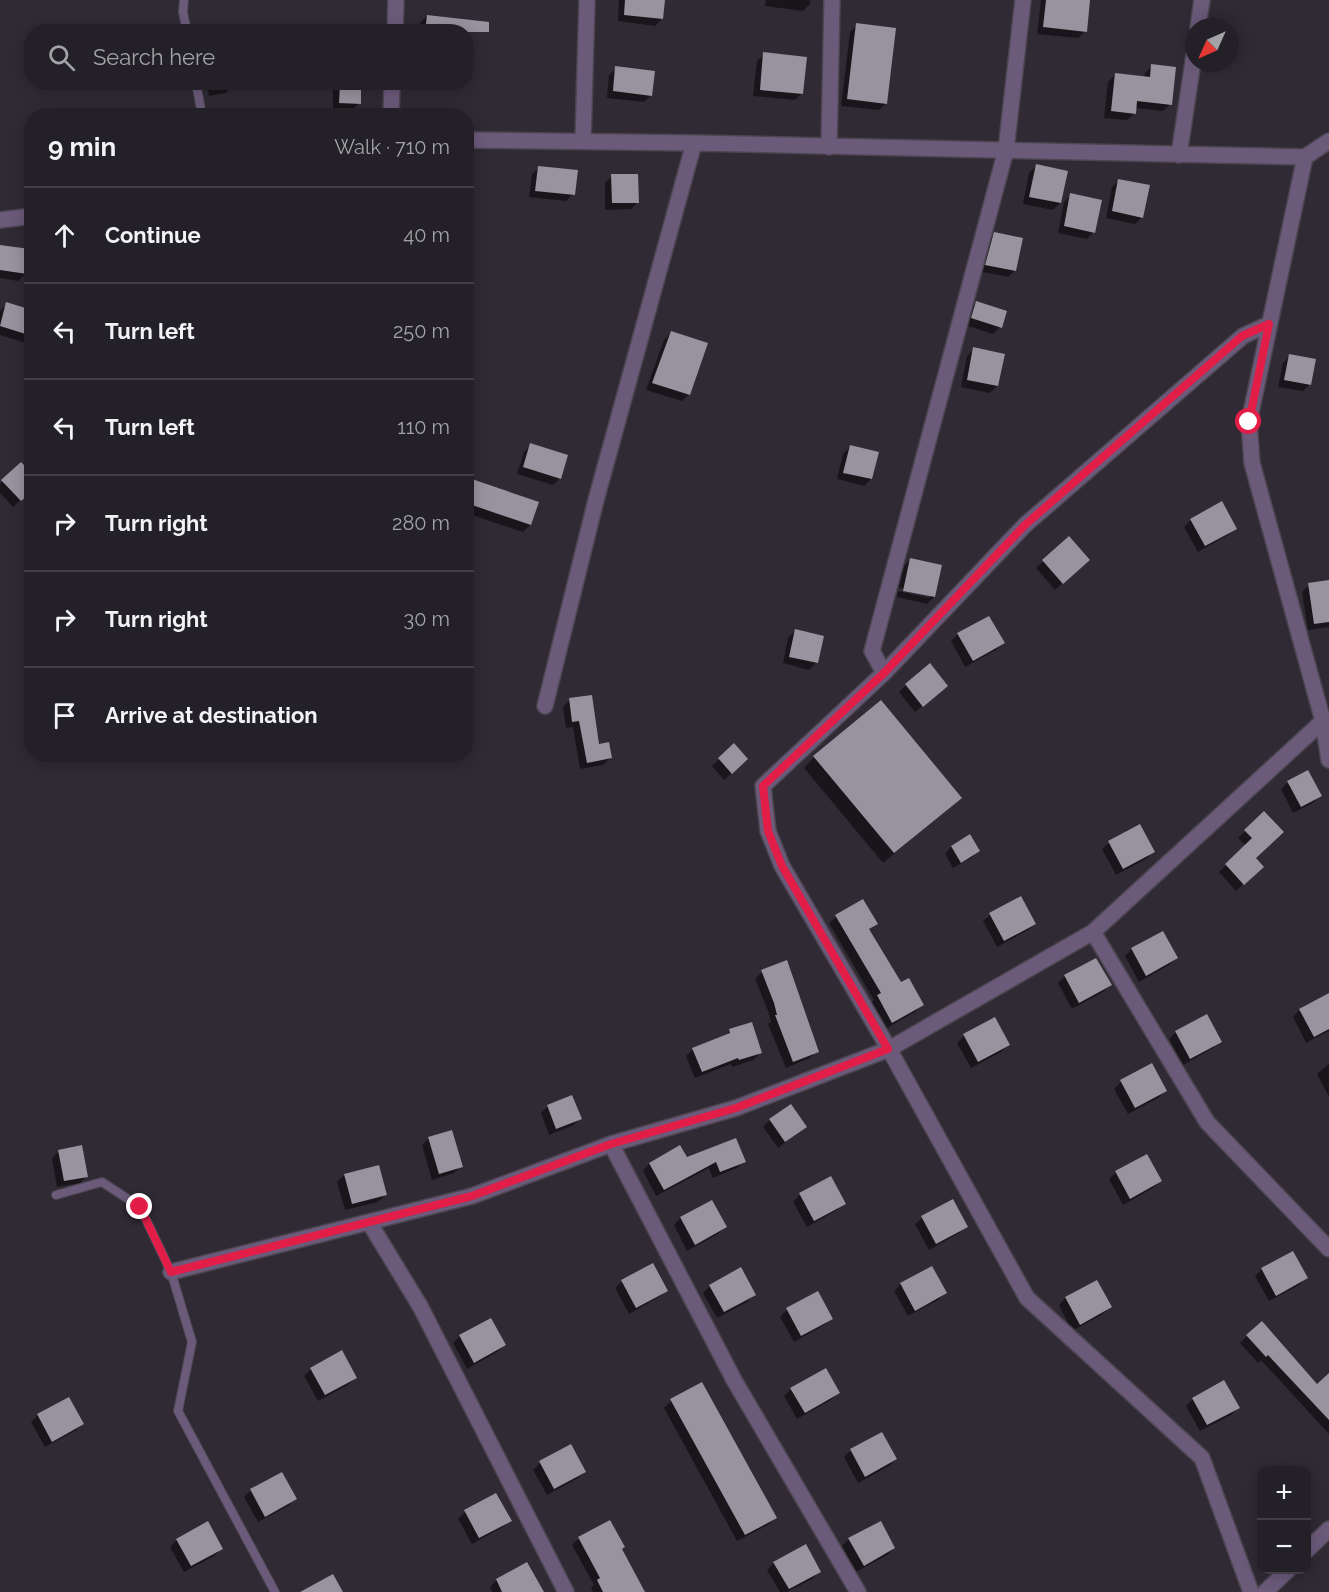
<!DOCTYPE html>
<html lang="en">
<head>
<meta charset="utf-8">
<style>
	:root { --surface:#232027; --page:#2b282f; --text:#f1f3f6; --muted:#a3a3a7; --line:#403e44 }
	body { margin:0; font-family:Raleway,sans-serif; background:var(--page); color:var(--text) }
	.controls { position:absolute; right:18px; bottom:18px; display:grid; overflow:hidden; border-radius:12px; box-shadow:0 3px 15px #0003 }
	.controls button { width:54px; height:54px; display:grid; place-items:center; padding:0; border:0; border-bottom:2px solid var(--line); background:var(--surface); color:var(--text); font:30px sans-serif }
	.compass { position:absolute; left:1185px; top:18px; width:54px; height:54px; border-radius:50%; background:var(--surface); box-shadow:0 3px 15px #0003; rotate:225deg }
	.stop { position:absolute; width:18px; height:18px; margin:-14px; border:4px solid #e11d48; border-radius:50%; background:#fff }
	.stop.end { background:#e11d48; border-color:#fff; box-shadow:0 2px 6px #0008 }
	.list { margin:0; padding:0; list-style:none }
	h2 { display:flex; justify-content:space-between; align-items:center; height:78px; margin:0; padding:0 24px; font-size:26px }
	h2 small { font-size:20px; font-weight:400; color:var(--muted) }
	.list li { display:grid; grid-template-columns:39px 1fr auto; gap:18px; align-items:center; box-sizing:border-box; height:96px; padding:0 24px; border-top:2px solid var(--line) }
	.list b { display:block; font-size:22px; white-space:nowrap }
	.list em { font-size:20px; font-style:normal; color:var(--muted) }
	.icon { flex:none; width:33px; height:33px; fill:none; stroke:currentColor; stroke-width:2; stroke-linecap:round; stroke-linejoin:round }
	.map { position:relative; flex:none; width:1329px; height:1592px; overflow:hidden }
	.search { position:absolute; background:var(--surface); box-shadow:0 3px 15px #0003; left:24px; top:24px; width:450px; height:66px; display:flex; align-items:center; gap:15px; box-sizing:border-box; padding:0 21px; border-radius:24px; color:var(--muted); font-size:22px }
	.panel { position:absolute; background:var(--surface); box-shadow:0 3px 15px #0003; left:24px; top:108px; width:450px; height:654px; border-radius:24px }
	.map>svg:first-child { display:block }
</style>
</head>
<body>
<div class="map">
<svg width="1329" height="1592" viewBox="0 0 1329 1592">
	<rect width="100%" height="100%" fill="#2f2a34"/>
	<!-- shadow -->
	<path fill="#0007" d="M 619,0 L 664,0 L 662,19 L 655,26 L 618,21 Z
		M 766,0 L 810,0 L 810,4 L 803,11 L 765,6 Z
		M 1041,0 L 1088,0 L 1085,31 L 1078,38 L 1037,34 Z
		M 427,16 L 463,32 L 419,32 L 420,23 Z
		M 857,25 L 886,103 L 879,110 L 841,106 L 850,32 Z
		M 764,54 L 802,93 L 795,100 L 753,96 L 757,61 Z
		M 1152,66 L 1170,104 L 1163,111 L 1135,108 L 1135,113 L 1127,120 L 1104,118 L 1108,82 L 1115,75 L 1144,78 L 1145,73 Z
		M 616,68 L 651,95 L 644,102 L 607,98 L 609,75 Z
		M 207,82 L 232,82 L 233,86 L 226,93 L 209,96 Z
		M 333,82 L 360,82 L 359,103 L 352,110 L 333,109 Z
		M 1036,166 L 1060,203 L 1053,210 L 1023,204 L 1029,173 Z
		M 539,167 L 573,194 L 566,201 L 529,197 L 532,174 Z
		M 612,176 L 638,202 L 631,209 L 605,210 L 605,183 Z
		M 1119,180 L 1142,217 L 1135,224 L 1106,218 L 1112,187 Z
		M 1071,195 L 1094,232 L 1087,239 L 1058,233 L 1064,202 Z
		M 995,234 L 1015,270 L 1008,277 L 979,271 L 988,241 Z
		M 0,246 L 25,274 L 18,281 L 0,278 Z
		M 977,302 L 1000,327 L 993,334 L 965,325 L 970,309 Z
		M 7,304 L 32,312 L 32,342 L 29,344 L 0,335 L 0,311 Z
		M 671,333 L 689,394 L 682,401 L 646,390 L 664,340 Z
		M 974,349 L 997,386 L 990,393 L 961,387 L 967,356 Z
		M 1290,356 L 1310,384 L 1303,391 L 1278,387 L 1283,363 Z
		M 531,445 L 560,478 L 553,485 L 517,474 L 524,452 Z
		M 850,447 L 871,479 L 864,486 L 837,479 L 843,454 Z
		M 21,464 L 32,490 L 13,507 L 0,493 L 0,484 Z
		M 466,479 L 530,525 L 523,532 L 466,513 Z
		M 1191,520 L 1235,528 L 1228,535 L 1198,552 L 1184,527 Z
		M 1069,538 L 1081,567 L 1055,590 L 1036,568 Z
		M 910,560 L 934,597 L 927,604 L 897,597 L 898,591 L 930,598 L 930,595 L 899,588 L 903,567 Z
		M 1329,582 L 1329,627 L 1308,630 L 1302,592 L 1309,585 Z
		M 795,631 L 822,637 L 816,663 L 809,670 L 783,663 L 788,638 Z
		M 958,634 L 1003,643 L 996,650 L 965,667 L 951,641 Z
		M 906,685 L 939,693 L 915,712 L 899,692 Z
		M 570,700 L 598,746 L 610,758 L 603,765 L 580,769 L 573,727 L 566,728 L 563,707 Z
		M 734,745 L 739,766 L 724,780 L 712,766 Z
		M 814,757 L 960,797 L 883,863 L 804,768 Z
		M 1308,772 L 1320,796 L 1313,803 L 1293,813 L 1281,789 L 1288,782 Z
		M 1264,813 L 1254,858 L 1255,873 L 1236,891 L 1219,872 L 1246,846 L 1238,838 Z
		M 969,836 L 978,851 L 971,858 L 953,868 L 945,854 L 951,847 Z
		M 1109,843 L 1153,852 L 1146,859 L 1116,875 L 1102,849 Z
		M 990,915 L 1035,924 L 1028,930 L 997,947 L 983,921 Z
		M 836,917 L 876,923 L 868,931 L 900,984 L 922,1005 L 915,1012 L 885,1029 L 871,1003 L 874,1000 L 829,923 Z
		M 1132,949 L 1176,958 L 1169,965 L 1139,982 L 1125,956 Z
		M 786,962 L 817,1051 L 810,1058 L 786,1068 L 768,1024 L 771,1022 L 768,1011 L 755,979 L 762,972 Z
		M 1065,976 L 1110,985 L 1103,992 L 1072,1009 L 1058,983 Z
		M 1329,994 L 1329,1031 L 1306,1043 L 1293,1017 L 1299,1010 Z
		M 730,1031 L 760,1053 L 753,1060 L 732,1067 L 731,1064 L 695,1078 L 686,1056 L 693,1049 L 724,1037 Z
		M 1176,1032 L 1220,1041 L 1213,1048 L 1183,1065 L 1169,1039 Z
		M 964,1036 L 1008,1045 L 1001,1052 L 971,1068 L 957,1043 Z
		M 1329,1064 L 1329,1097 L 1317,1074 Z
		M 1121,1082 L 1165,1091 L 1158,1098 L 1128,1114 L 1114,1089 Z
		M 548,1106 L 580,1118 L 574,1125 L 549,1135 L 541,1113 Z
		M 770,1120 L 805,1127 L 778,1148 L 763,1127 Z
		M 429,1138 L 461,1166 L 454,1173 L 432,1180 L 422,1145 Z
		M 59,1151 L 87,1176 L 80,1183 L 57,1187 L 52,1158 Z
		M 686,1159 L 744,1161 L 737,1168 L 713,1178 L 709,1168 L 656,1196 L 643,1171 L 649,1164 Z
		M 1116,1172 L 1160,1181 L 1153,1188 L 1123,1205 L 1109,1179 Z
		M 344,1175 L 385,1195 L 378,1202 L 345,1210 L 337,1182 Z
		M 830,1178 L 844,1203 L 837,1210 L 807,1227 L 793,1202 L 800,1195 Z
		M 952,1201 L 966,1226 L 959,1233 L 929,1250 L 915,1224 L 922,1218 Z
		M 711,1202 L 725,1227 L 718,1234 L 687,1251 L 674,1225 L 680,1218 Z
		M 1262,1269 L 1306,1278 L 1299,1285 L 1269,1301 L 1255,1276 Z
		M 622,1281 L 666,1290 L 659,1297 L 629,1314 L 615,1288 Z
		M 1096,1282 L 1110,1307 L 1103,1314 L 1072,1331 L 1059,1305 L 1065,1298 Z
		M 901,1284 L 945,1293 L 938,1300 L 908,1316 L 894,1291 Z
		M 710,1286 L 754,1295 L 747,1302 L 717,1318 L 703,1293 Z
		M 787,1310 L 831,1318 L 824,1325 L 794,1342 L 780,1317 Z
		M 490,1320 L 504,1345 L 497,1352 L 467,1369 L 453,1343 L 460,1336 Z
		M 1247,1336 L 1317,1386 L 1329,1383 L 1329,1434 L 1261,1360 L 1258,1363 L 1240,1343 Z
		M 311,1369 L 355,1378 L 348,1385 L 318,1401 L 304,1376 Z
		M 701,1384 L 775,1518 L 768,1525 L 737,1541 L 664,1408 L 671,1401 Z
		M 791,1389 L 838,1393 L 831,1400 L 797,1419 L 784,1396 Z
		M 1193,1399 L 1238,1408 L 1231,1415 L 1200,1431 L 1186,1406 Z
		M 38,1415 L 82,1424 L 75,1431 L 45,1447 L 31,1422 Z
		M 851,1450 L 896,1459 L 889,1466 L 858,1483 L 844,1457 Z
		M 540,1463 L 585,1472 L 578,1478 L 547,1495 L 533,1470 Z
		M 251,1490 L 295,1499 L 288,1506 L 258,1522 L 244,1497 Z
		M 465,1512 L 510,1520 L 503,1527 L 472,1544 L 458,1519 Z
		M 579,1538 L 620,1550 L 640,1592 L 593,1592 L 591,1588 L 594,1585 L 572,1545 Z
		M 849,1539 L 894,1548 L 887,1555 L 856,1572 L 842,1546 Z
		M 177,1540 L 221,1549 L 214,1556 L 184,1572 L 170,1547 Z
		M 774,1563 L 819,1572 L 812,1579 L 787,1592 L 780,1592 L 767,1570 Z
		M 527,1564 L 542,1592 L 492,1592 L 490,1587 L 496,1581 Z"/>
	<!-- building -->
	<path fill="#99929f" d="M 625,0 L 665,0 L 663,19 L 624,15 Z
		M 1046,0 L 1090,0 L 1087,32 L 1043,27 Z
		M 427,15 L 489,22 L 489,32 L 425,32 Z
		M 856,23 L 896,28 L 887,104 L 847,99 Z
		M 763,52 L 807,57 L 803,94 L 760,90 Z
		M 1151,64 L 1176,67 L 1172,105 L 1137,101 L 1136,114 L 1111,111 L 1115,73 L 1150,77 Z
		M 615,66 L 655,71 L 652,96 L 613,91 Z
		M 340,82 L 361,82 L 361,104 L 339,103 Z
		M 1036,164 L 1068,171 L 1061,203 L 1029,197 Z
		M 538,166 L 578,170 L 575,195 L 535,191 Z
		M 611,174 L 638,174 L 639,203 L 612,203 Z
		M 1118,179 L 1150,185 L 1143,218 L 1112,211 Z
		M 1070,193 L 1102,200 L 1095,233 L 1064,226 Z
		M 994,232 L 1023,238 L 1016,271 L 985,265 Z
		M 0,245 L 30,249 L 27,274 L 0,270 Z
		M 976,301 L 1007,311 L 1002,328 L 971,318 Z
		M 6,302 L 32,310 L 32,336 L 0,326 Z
		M 671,331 L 708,343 L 690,395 L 652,383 Z
		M 973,347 L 1005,354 L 998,386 L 967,380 Z
		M 1289,354 L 1316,359 L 1311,385 L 1284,380 Z
		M 530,443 L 568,455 L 561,479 L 523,467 Z
		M 850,445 L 879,452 L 872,479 L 843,473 Z
		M 21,462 L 32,473 L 32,492 L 21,501 L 1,480 Z
		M 466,477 L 539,502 L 531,525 L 466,503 Z
		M 1222,501 L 1237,529 L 1205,546 L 1190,519 Z
		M 1069,536 L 1090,560 L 1063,584 L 1042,560 Z
		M 910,558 L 942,565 L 935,597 L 903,591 Z
		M 1329,580 L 1329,622 L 1314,624 L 1308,583 Z
		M 989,616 L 1005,643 L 973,661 L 957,633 Z
		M 795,629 L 824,636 L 818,663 L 789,657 Z
		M 930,663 L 948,686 L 923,707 L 905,684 Z
		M 592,695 L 599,744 L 609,742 L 612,758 L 587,763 L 579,721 L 572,722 L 569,698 Z
		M 881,700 L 962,798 L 894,853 L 813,756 Z
		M 734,743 L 748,759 L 732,774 L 718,758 Z
		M 1308,770 L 1322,796 L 1301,807 L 1287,781 Z
		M 1264,811 L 1284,832 L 1256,858 L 1264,867 L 1244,885 L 1225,864 L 1252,838 L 1244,830 Z
		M 1140,824 L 1155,852 L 1123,869 L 1108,841 Z
		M 970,834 L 980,851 L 961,863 L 951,846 Z
		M 1021,896 L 1036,924 L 1004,941 L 989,913 Z
		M 863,899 L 878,924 L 869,929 L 901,982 L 909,978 L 924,1005 L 892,1023 L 877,995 L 881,993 L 835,915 Z
		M 1163,931 L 1178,958 L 1146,976 L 1131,948 Z
		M 1096,958 L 1112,985 L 1079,1003 L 1064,975 Z
		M 787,960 L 819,1052 L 793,1062 L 775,1015 L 777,1015 L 774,1003 L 761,970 Z
		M 1329,993 L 1329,1029 L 1314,1037 L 1299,1009 Z
		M 1207,1014 L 1222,1042 L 1190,1059 L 1175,1031 Z
		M 995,1017 L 1010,1045 L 978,1062 L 963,1034 Z
		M 752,1022 L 762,1053 L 739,1060 L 738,1058 L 702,1072 L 692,1048 L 730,1033 L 729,1029 Z
		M 1152,1063 L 1167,1091 L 1135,1108 L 1120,1080 Z
		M 572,1095 L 582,1119 L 556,1129 L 547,1105 Z
		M 791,1104 L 807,1127 L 785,1142 L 769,1119 Z
		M 452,1130 L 463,1167 L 439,1174 L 428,1137 Z
		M 736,1138 L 746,1162 L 720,1172 L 716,1162 L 664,1190 L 649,1163 L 680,1145 L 687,1157 Z
		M 82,1145 L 88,1177 L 64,1181 L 58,1150 Z
		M 1147,1154 L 1162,1181 L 1130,1199 L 1115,1171 Z
		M 379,1165 L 387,1195 L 352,1204 L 344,1174 Z
		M 831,1176 L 846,1204 L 814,1221 L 799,1193 Z
		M 953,1199 L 968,1227 L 936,1244 L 921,1216 Z
		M 712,1200 L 727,1227 L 695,1245 L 680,1217 Z
		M 1293,1251 L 1308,1278 L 1276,1296 L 1261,1268 Z
		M 653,1263 L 668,1291 L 636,1308 L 621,1280 Z
		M 932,1266 L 947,1293 L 915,1311 L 900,1283 Z
		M 741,1267 L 756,1295 L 724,1312 L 709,1285 Z
		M 1097,1280 L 1112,1307 L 1080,1325 L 1065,1297 Z
		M 818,1291 L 833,1319 L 801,1336 L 786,1308 Z
		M 491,1318 L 506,1345 L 474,1363 L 459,1335 Z
		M 1262,1321 L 1317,1384 L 1329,1373 L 1329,1420 L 1268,1355 L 1266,1357 L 1246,1335 Z
		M 342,1350 L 357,1378 L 325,1395 L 310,1368 Z
		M 826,1368 L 840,1393 L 805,1413 L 790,1388 Z
		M 1224,1380 L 1240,1408 L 1207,1425 L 1192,1398 Z
		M 702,1382 L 777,1518 L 745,1535 L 670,1399 Z
		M 69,1397 L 84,1424 L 52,1442 L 37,1414 Z
		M 882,1432 L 897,1459 L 865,1477 L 850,1449 Z
		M 571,1444 L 586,1472 L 554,1489 L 539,1461 Z
		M 282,1472 L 297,1499 L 265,1517 L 250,1489 Z
		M 496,1493 L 512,1521 L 479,1538 L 464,1510 Z
		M 610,1520 L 625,1547 L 622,1549 L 645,1592 L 603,1592 L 597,1580 L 600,1578 L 578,1537 Z
		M 208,1521 L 223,1549 L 191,1566 L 176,1539 Z
		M 881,1521 L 895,1548 L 864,1566 L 848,1538 Z
		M 806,1544 L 821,1572 L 789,1589 L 773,1562 Z
		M 527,1562 L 544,1592 L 502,1592 L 496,1579 Z
		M 333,1574 L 343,1592 L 300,1592 Z"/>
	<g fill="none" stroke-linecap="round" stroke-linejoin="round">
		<defs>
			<path id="service" d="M 184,0 L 183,12 L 187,32
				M 196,82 L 202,116
				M 56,1195 L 102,1182 L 140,1207 L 171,1272 L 192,1342 L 178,1411 L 275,1592"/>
			<path id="minor" d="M 1198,27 L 1202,0
				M 395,32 L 396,0
				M 391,116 L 392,82
				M 466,140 L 694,143 L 1305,157 L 1329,141
				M 583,141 L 587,0
				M 829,147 L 832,0
				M 1179,155 L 1194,55
				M 1305,157 L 1249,422 L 1252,463 L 1323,721 L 1329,760
				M 0,220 L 32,216
				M 884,673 L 872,651 L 1006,150 L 1023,0
				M 545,706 L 596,500 L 694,143
				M 1093,932 L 1207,1122 L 1329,1249
				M 611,1144 L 734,1380 L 858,1592
				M 369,1222 L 420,1306 L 566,1592
				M 171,1272 L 472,1196 L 611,1144 L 736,1108 L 889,1049 L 1093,932 L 1323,721 L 1329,720
				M 1251,1592 L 1202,1458 L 1027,1298 L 889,1049 L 782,866 L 768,831 L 763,786 L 884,673 L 1025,525 L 1243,336 L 1269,324"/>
			<path id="tertiary" d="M 1306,1551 L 1329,1529
				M 1265,1592 L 1288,1570"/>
		</defs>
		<!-- service casing -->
		<use href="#service" stroke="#4b4650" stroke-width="10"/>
		<!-- minor casing -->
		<use href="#minor" stroke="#4b4650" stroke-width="18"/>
		<!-- tertiary casing -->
		<use href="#tertiary" stroke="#4b4650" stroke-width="18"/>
		<!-- service -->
		<use href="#service" stroke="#6c5a7b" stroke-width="8"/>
		<!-- minor -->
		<use href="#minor" stroke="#6c5a7b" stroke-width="15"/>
		<!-- tertiary -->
		<use href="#tertiary" stroke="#6c5a7b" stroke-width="15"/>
	</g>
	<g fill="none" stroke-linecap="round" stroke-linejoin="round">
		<!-- route -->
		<path stroke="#e11d48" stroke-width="8" d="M 140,1207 L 171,1272 L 472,1196 L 611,1144 L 736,1108 L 888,1049 L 782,866 L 768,831 L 763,786 L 884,673 L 1025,525 L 1242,336 L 1269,324 L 1249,422"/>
	</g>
</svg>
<div class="controls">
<button>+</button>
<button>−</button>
</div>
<svg class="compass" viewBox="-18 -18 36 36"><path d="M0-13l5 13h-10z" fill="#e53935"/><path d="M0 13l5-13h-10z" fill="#a3a3a7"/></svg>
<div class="stop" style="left:1249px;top:422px"></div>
<div class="stop end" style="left:140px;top:1207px"></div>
<div class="search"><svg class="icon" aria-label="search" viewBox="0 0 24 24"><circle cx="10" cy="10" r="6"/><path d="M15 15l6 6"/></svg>Search here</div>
<section class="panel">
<h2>9 min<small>Walk · 710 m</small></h2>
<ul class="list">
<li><svg class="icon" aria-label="ahead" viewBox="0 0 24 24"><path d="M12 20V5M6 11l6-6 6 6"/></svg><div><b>Continue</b></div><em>40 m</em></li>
<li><svg class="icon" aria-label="left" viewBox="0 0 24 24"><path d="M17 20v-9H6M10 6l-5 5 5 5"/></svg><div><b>Turn left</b></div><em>250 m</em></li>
<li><svg class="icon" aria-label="left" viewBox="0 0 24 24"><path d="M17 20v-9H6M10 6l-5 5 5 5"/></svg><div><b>Turn left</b></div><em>110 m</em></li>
<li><svg class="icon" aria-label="right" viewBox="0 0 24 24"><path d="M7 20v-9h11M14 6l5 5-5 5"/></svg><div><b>Turn right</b></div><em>280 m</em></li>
<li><svg class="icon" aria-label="right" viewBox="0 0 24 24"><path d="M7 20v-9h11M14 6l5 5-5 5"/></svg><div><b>Turn right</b></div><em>30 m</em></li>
<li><svg class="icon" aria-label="arrive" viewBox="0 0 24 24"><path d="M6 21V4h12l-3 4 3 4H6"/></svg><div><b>Arrive at destination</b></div></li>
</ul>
</section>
</div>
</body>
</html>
